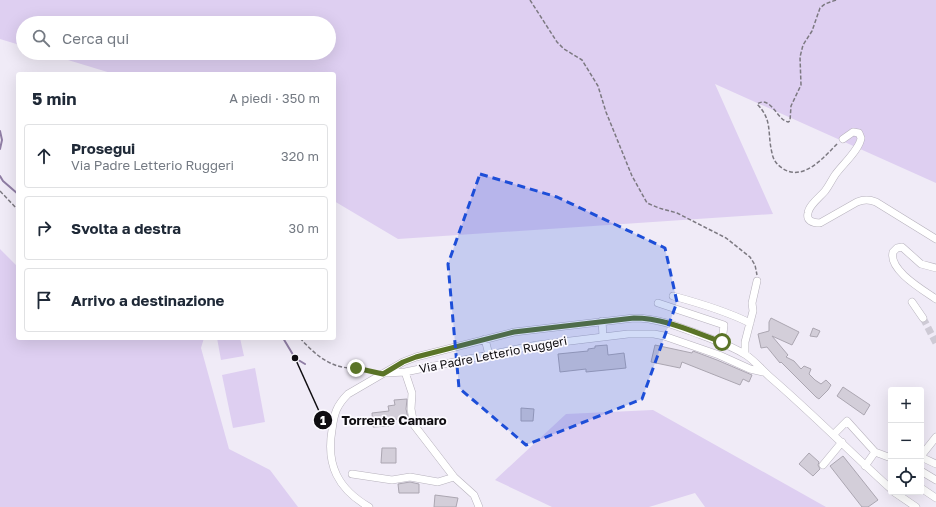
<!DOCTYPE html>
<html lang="it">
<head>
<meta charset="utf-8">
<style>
	:root { --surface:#fff; --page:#f6f6f7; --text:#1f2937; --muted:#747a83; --line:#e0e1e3 }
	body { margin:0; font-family:"Golos Text",sans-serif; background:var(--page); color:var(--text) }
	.controls { position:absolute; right:12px; bottom:12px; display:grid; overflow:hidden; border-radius:4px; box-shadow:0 4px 16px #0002 }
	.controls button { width:36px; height:36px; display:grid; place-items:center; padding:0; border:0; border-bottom:1px solid var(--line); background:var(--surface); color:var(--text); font:20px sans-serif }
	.stop { position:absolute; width:12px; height:12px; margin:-9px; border:3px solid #5a7427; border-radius:50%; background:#fff }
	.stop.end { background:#5a7427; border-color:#fff; box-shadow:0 1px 4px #0008 }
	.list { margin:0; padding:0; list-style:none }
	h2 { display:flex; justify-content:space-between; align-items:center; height:52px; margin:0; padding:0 16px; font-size:17px }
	h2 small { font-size:13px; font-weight:400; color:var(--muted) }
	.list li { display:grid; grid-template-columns:26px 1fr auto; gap:12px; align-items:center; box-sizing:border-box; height:64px; margin:0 8px 8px; padding:0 8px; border:1px solid var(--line); border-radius:4px }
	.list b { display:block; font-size:15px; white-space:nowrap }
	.list p { margin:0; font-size:13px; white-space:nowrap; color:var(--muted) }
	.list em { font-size:13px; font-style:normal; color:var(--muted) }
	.icon { flex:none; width:22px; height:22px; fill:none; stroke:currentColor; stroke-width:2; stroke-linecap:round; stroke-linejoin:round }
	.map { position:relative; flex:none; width:936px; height:507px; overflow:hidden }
	.search { position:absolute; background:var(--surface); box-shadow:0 4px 16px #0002; left:16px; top:16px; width:320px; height:44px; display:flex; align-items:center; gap:10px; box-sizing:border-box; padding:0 14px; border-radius:22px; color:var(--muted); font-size:15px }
	.panel { position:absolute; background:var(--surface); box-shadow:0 4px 16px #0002; left:16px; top:72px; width:320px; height:268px; border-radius:4px }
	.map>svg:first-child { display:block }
</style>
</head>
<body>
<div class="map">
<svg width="936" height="507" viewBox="0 0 936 507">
	<rect width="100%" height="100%" fill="#f0ebf7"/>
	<!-- green -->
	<path fill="#decff1" d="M 0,0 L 936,0 L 936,183 L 715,84 L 773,214 L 398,239 L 334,201 L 334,74 L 114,74 L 45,53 L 329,53 L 329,23 L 23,23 L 23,46 L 0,39 Z
		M 0,249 L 18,267 L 18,338 L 204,338 L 201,348 L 229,449 L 270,470 L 298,507 L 0,507 Z
		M 217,338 L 240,338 L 244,356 L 221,360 Z
		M 255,368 L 265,422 L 233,428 L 222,375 Z
		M 653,410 L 826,507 L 705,507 L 695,493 L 649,507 L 552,507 L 495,480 L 566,414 Z"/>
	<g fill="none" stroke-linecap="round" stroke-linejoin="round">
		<!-- stream -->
		<path stroke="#8f7da4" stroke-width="2" d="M 0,131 L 2,140 L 0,149
			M 0,176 L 3,181 L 18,194
			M 283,338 L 295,358 L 305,364"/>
	</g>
	<!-- building -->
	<path fill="#d3ced9" stroke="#aba6b1" d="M 771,318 L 799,332 L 792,345 L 772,336 L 788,355 L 786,357 L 794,361 L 801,369 L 804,366 L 811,369 L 809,374 L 815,380 L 821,384 L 826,380 L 831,385 L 828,390 L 819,399 L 816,397 L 781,362 L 780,363 L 767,347 L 761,348 L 758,334 L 769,331 L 769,322 Z
		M 813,328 L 820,331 L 817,337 L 810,336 Z
		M 607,345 L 608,355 L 624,353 L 626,368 L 586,372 L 586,369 L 560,372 L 558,354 L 588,351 L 588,349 L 595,348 L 595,346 Z
		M 655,345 L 692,353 L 693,351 L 717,360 L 752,375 L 749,382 L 743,379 L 740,385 L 682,362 L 680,368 L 651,362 Z
		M 843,387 L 870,405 L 864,415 L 837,396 Z
		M 407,399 L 406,409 L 408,418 L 389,420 L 389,426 L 373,427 L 372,413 L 389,411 L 388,406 L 395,405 L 394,400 Z
		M 521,408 L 534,409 L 533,421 L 521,421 Z
		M 382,448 L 396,448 L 396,463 L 381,463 Z
		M 809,453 L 819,462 L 818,465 L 820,469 L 813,476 L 799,464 Z
		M 843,456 L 878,500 L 868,507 L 862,507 L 830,466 Z
		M 410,482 L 419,484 L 419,493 L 399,493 L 398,484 Z
		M 435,495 L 458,498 L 456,507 L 434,507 Z"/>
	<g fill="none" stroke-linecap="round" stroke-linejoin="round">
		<!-- minor-tunnel -->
		<path stroke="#cecad5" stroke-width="7" stroke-dasharray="7 3.5" stroke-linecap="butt" d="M 923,318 L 936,343"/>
		<defs>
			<path id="minor" d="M 843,139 L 853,132 L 859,133 L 861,138 C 860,149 842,165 835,175 C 831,181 829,186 825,191 C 820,197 809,205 808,213 C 806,221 813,223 820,223 L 857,202 C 864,199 869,199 876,202 L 936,239
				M 936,268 L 921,264 L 902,247 L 897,248 L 893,252 C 888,270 923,290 936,299
				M 673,296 C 699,303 726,311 750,323
				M 912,302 L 923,318
				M 658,303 L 724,325 L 722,342
				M 602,321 L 603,336
				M 485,339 L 489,355
				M 745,354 L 745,342 L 753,311 L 752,303 L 757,281
				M 405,372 L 412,393 L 411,409 L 414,425 L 454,477 L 474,495 L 479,507
				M 386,373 L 405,372 L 537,345 L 628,334 L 654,334 L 664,336 L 719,355 L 750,369 L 763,372
				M 834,434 L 847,421 L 875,452 L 891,458
				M 921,456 L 936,437
				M 921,457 L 936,464
				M 823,465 L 842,442
				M 865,466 L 875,452
				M 921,471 L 936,480
				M 352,474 L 392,480 L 410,477 L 438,482 L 454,477
				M 921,488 L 936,498
				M 894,492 L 916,507
				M 369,507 C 338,489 326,465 332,430 C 334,414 336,406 348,394 L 403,362 L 416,357 L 514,332 L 634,318 C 658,318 679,327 701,335 C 717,341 732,346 746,355 C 755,361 762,370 770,377 C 812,413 850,452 891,489"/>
		</defs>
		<!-- minor casing -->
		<use href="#minor" stroke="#b7b2bd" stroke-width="8"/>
		<!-- path -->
		<path stroke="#7c7981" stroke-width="1.5" stroke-dasharray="4 2" stroke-linecap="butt" d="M 530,0 L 557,42 L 564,49 L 582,60 L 598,86 L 606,112 L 632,176 L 647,203 L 659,208 L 677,213 L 726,238 L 750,257 L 755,265 L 757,275
			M 836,0 L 825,4 L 820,8 L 812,31 L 803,45 L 800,57 L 801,85 L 791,106 L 790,121 L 788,122 C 777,120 771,95 757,104 C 773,120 767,133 772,153 C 773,159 776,164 782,168 C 803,183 825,156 838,143
			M 0,191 L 18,210
			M 300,338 C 310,349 321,360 335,365 C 346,369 362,369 373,372"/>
		<!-- minor -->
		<use href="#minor" stroke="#fff" stroke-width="7"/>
	</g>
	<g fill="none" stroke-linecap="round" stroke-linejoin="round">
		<!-- route -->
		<path stroke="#5a7427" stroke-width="5" d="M 356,368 L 383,374 L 403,362 L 416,357 L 514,332 L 634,318 C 665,318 693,332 722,342"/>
	</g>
	<!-- marked area -->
	<path fill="#1d4ed8" fill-opacity="0.2" stroke="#1d4ed8" stroke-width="3" stroke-dasharray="8 5" stroke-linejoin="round" d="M 480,174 L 557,197 L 665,248 L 677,302 L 642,399 L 526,445 L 459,388 L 448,264 Z"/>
	<g text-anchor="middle" stroke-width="3.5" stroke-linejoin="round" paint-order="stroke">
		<!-- street labels -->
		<g font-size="12" fill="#100e12" stroke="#fcfaff">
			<text transform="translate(493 355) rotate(-11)" y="4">Via Padre Letterio Ruggeri</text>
		</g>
	</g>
	<!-- callouts -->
	<path fill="none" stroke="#100e12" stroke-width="1.5" d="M295 358L323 420"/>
	<g fill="#100e12" stroke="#fcfaff" stroke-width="1.5">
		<circle cx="295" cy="358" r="4"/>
		<circle cx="323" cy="420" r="10"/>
	</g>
	<g font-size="12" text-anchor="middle" font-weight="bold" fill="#fff">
		<text x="323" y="425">1</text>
	</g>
	<g font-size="13" text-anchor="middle" font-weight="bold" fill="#100e12" stroke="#fcfaff" stroke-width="3.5" stroke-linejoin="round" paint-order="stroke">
		<text x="394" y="425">Torrente Camaro</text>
	</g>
</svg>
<div class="controls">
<button>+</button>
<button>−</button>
<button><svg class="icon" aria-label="locate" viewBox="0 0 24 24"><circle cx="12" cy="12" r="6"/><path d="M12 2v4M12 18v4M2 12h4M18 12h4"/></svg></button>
</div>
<div class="stop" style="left:722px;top:342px"></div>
<div class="stop end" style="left:356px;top:368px"></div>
<div class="search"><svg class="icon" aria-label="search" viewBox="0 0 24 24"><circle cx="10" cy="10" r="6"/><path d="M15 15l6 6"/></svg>Cerca qui</div>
<section class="panel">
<h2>5 min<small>A piedi · 350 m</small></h2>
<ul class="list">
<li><svg class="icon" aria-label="ahead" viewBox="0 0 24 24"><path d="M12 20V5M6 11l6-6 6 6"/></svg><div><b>Prosegui</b><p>Via Padre Letterio Ruggeri</p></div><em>320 m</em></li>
<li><svg class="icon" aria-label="right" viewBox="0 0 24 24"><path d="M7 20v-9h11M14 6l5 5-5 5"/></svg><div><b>Svolta a destra</b></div><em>30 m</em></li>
<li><svg class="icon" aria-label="arrive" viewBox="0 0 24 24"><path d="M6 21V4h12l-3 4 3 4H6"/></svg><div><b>Arrivo a destinazione</b></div></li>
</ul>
</section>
</div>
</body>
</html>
